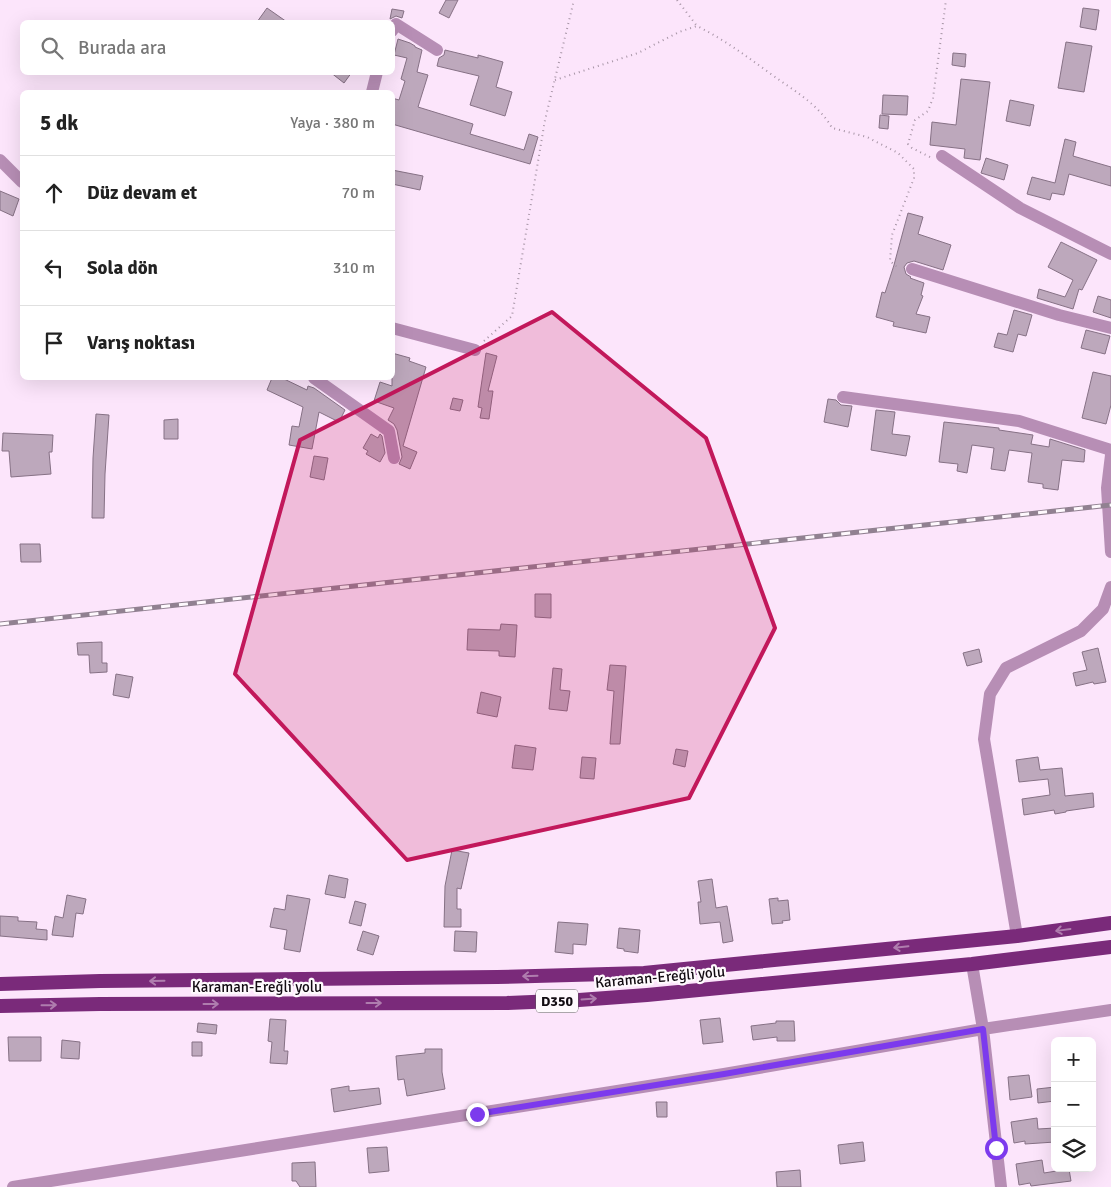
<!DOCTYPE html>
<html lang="tr">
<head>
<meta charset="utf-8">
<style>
	:root { --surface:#fff; --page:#f6f6f6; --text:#222; --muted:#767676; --line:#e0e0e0 }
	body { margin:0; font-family:Signika,sans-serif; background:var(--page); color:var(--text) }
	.controls { position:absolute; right:15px; bottom:15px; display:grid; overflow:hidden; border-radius:8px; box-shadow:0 5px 20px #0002 }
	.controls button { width:45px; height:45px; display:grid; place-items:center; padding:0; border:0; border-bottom:1px solid var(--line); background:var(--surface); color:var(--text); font:25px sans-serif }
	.stop { position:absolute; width:15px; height:15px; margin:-11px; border:4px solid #7c3aed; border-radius:50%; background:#fff }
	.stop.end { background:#7c3aed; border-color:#fff; box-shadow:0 1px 5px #0008 }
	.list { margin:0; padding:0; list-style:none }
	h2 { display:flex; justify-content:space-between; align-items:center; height:65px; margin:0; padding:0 20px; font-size:21px }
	h2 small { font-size:16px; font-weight:400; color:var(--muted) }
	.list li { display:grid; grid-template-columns:32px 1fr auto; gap:15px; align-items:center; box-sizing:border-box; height:75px; padding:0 20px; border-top:1px solid var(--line) }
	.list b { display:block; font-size:19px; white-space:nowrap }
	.list em { font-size:16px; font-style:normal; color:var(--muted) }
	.icon { flex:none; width:28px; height:28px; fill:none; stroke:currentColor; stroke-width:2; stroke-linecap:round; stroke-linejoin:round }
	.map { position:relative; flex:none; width:1111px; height:1187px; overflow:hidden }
	.search { position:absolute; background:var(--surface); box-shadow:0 5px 20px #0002; left:20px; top:20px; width:375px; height:55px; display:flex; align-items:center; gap:12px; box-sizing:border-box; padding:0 18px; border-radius:8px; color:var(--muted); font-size:19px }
	.panel { position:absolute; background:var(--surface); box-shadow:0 5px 20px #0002; left:20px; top:90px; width:375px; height:290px; border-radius:8px }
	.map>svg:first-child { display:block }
</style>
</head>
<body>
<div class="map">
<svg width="1111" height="1187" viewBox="0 0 1111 1187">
	<rect width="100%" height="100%" fill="#fce5fb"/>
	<!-- building -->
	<path fill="#bda8bc" stroke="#867185" d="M 446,0 L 458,0 L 449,18 L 439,13 Z
		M 267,8 L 287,22 L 257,22 Z
		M 1083,8 L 1099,10 L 1096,30 L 1080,27 Z
		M 392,9 L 404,11 L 402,18 L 396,16 L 390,19 Z
		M 398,39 L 410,43 L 415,46 L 415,47 L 422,50 L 417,72 L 428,75 L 418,107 L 473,124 L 470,134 L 524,150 L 529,134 L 538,137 L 530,164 L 392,124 L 392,98 L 399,100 L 405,81 L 401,79 L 407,58 L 394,55 Z
		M 1066,42 L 1092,46 L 1084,92 L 1058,88 Z
		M 445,50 L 478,58 L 478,55 L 503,62 L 496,87 L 512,92 L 505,116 L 470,105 L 479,76 L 437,66 L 439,58 L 444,55 Z
		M 953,53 L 966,54 L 965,67 L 952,65 Z
		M 330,72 L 352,72 L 344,83 Z
		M 961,79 L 990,82 L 980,160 L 964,158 L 965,149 L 930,145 L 932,122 L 956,125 Z
		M 883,95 L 908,96 L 907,115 L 882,114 Z
		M 1010,100 L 1034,105 L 1030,126 L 1006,121 Z
		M 880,115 L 889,116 L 888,129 L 879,128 Z
		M 1065,139 L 1076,142 L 1073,156 L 1111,167 L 1111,186 L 1069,174 L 1064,195 L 1052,193 L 1050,200 L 1027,194 L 1032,177 L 1055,183 Z
		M 986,158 L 1008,165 L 1004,180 L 981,173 Z
		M 392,170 L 423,176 L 420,190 L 392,184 Z
		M 0,191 L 19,199 L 13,216 L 0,210 Z
		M 908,213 L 923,217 L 918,234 L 951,245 L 943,270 L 914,261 L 907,263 L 904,267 L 906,274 L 911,277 L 910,278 L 924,283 L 921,295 L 923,296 L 916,314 L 930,317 L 926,333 L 893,326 L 894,322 L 876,317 L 882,292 L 885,293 L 894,265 Z
		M 1061,242 L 1097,260 L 1082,290 L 1079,289 L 1073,309 L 1037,298 L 1039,289 L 1065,297 L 1073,280 L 1048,267 Z
		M 1098,296 L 1111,300 L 1111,318 L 1093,312 Z
		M 1014,310 L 1032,315 L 1026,336 L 1018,334 L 1013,352 L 994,347 L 998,333 L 1007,335 Z
		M 1086,330 L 1110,336 L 1105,354 L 1081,348 Z
		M 392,353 L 410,358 L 409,361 L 426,367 L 403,446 L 417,452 L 410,469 L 399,464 L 402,457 L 397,430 L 394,424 L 388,420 L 394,408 L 374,401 L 380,382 L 392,386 Z
		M 486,353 L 497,356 L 488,391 L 493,391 L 489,419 L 480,418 L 482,408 L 478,407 Z
		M 1093,372 L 1111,376 L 1111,405 L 1106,424 L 1082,418 Z
		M 272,378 L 282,378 L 307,390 L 308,386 L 314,388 L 345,410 L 339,422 L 319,412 L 312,449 L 289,445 L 292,426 L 299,427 L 303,407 L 267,390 Z
		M 453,398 L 463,400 L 460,411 L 450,409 Z
		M 828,399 L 836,400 L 841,405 L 852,406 L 848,427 L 824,422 Z
		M 876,410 L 895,412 L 892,434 L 910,436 L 906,456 L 871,450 Z
		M 96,414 L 109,415 L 105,474 L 104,518 L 92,518 L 93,458 Z
		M 178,419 L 178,439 L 164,439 L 164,420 Z
		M 944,422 L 999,428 L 999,430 L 1033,435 L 1031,444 L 1049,447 L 1050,439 L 1085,450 L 1084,462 L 1062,460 L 1058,490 L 1043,488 L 1043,484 L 1028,482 L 1032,453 L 1009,450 L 1005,471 L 991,469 L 994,448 L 972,445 L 967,473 L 957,471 L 958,464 L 939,462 Z
		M 3,433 L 53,435 L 52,452 L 49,452 L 51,474 L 11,477 L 9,451 L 2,451 Z
		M 371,434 L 378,438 L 380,434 L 382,436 L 385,453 L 380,462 L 366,454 L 368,451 L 363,448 Z
		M 314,456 L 328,458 L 324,480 L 310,477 Z
		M 20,544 L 40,544 L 41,562 L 21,562 Z
		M 535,594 L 551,594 L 551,618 L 535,617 Z
		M 501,624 L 517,625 L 515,657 L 499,656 L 499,651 L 467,650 L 468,629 L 500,630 Z
		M 102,642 L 102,663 L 107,663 L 107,672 L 90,673 L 89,655 L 78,655 L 77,643 Z
		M 1098,648 L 1106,682 L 1094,684 L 1093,682 L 1076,686 L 1073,673 L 1087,670 L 1082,652 Z
		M 979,649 L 982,662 L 967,666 L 963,653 Z
		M 610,665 L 626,666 L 620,744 L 610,744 L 614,691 L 607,690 Z
		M 553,668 L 562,669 L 560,690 L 570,691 L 567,711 L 549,709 Z
		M 116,674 L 133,677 L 129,698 L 113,695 Z
		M 481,692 L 501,697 L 497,717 L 477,713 Z
		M 515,745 L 536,748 L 533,770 L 512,768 Z
		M 676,749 L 688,751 L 685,767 L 673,764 Z
		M 582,757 L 596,758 L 594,779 L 580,778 Z
		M 1038,757 L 1040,770 L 1062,768 L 1065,796 L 1093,793 L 1094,807 L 1066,811 L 1066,812 L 1055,814 L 1054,810 L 1024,815 L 1022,799 L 1050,795 L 1048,779 L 1019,782 L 1016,760 Z
		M 452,850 L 469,853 L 461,889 L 457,888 L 457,909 L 461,909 L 461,927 L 444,927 L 445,886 Z
		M 329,875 L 348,879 L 345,898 L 325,894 Z
		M 712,879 L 716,908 L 727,906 L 733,941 L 723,943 L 720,922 L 700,924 L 698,902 L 701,902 L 698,881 Z
		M 67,895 L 86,899 L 83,914 L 76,913 L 73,937 L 52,935 L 55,916 L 63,918 Z
		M 287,895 L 310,899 L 300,952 L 284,949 L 287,930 L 270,927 L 274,908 L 285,910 Z
		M 778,898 L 778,901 L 788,900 L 790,920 L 782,921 L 783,923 L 772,924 L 769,899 Z
		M 355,901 L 366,904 L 361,926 L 349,923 Z
		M 0,916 L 18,917 L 18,921 L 37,922 L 36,929 L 47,930 L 47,940 L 0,936 Z
		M 558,922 L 588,924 L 586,945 L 573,944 L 573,954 L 555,952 Z
		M 619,928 L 640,930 L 638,953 L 624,951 L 624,949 L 617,948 Z
		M 363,931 L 379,936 L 373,955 L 357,950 Z
		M 455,931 L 477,932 L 476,952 L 454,951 Z
		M 720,1018 L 723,1042 L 703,1044 L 700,1020 Z
		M 270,1019 L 286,1020 L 284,1051 L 288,1051 L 287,1064 L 270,1063 L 272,1042 L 268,1041 Z
		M 776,1021 L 794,1021 L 795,1041 L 777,1041 L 777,1037 L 753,1040 L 751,1026 L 776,1023 Z
		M 198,1023 L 217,1025 L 216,1034 L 197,1032 Z
		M 8,1037 L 41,1037 L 41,1061 L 9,1061 Z
		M 62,1040 L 80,1042 L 79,1059 L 61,1058 Z
		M 192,1042 L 202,1042 L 202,1056 L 192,1056 Z
		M 425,1049 L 442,1049 L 442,1072 L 445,1089 L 407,1096 L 404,1079 L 398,1080 L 396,1056 L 425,1053 Z
		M 1029,1075 L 1032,1097 L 1010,1100 L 1008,1077 Z
		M 349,1086 L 349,1091 L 379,1088 L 381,1104 L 334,1112 L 331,1089 Z
		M 1055,1087 L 1055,1101 L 1038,1103 L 1037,1089 Z
		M 656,1102 L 667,1102 L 667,1117 L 657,1117 Z
		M 1037,1118 L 1038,1129 L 1055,1128 L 1055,1142 L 1025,1144 L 1025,1141 L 1014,1143 L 1011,1122 Z
		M 863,1142 L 865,1161 L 840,1164 L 838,1145 Z
		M 387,1147 L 389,1171 L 369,1173 L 367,1148 Z
		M 1042,1160 L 1044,1173 L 1069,1169 L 1071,1181 L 1031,1186 L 1030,1183 L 1019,1185 L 1016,1164 Z
		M 315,1162 L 316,1187 L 300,1187 L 296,1181 L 292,1181 L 292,1163 Z
		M 800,1170 L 801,1187 L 777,1187 L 776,1172 Z"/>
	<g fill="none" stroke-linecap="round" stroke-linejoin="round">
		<!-- path -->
		<path stroke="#a795a6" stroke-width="2" stroke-dasharray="1 4" stroke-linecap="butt" d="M 677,0 L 697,26
			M 555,80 L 638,53 L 679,32 L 697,26 C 725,40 749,58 775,77 C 795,91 820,106 832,128 L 867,137 L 898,153 L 914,169 L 914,178 L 892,235 L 890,261 L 896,266 L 900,267
			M 930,157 L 912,148 L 908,144 L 915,120 L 928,111 L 933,98 L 946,0
			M 484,341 L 512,316 L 545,120 L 574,0"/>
		<!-- minor -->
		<path stroke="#b78eb5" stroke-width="12" d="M 392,31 L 396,24 L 437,50
			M 372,92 L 377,72
			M 942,156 L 1020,208 L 1111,254
			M 0,160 L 22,182
			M 912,269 L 1059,315 L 1111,328
			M 392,328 L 475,350
			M 314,378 L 389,431 L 394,458
			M 843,397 L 1019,421 L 1111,450
			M 1111,455 L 1107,488 L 1111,552
			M 1017,936 L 984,739 L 990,694 L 1006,668 L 1081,631 L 1103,609 L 1111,587
			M 972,964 L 983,1029 L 1001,1187
			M 13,1187 L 724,1074 L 983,1029 L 1111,1010"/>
		<!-- trunk -->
		<path stroke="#7a2a7a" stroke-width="14" d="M 0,984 L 100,981 L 497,977 L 644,973 L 1017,936 L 1111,923
			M 0,1006 L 100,1004 L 507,1003 L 579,1000 L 647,995 L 972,964 L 1111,947"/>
		<defs>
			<path id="rail" d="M 0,624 L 1111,505"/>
		</defs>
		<!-- rail casing -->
		<use href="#rail" stroke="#918191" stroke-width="5"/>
		<!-- rail -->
		<use href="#rail" stroke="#fef9fd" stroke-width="3" stroke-dasharray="9" stroke-linecap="butt"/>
	</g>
	<!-- one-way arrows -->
	<defs><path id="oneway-shaft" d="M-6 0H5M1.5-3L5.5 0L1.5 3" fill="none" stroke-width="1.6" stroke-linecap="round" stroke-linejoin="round" transform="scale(1.25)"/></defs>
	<g stroke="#af7dae">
		<use href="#oneway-shaft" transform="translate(1063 930) rotate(172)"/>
		<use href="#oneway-shaft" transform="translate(901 947) rotate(174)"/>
		<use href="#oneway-shaft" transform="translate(530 976) rotate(178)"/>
		<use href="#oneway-shaft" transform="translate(157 981) rotate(179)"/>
		<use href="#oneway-shaft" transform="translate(589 999) rotate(-4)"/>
		<use href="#oneway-shaft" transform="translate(374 1003)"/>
		<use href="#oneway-shaft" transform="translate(211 1004)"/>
		<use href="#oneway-shaft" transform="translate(49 1005) rotate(-1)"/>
	</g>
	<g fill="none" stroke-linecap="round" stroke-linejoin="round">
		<!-- route -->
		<path stroke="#7c3aed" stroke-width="6" d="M 477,1114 L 724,1074 L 983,1029 L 996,1148"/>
	</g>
	<!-- marked area -->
	<path fill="#c2185b" fill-opacity="0.2" stroke="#c2185b" stroke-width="4" stroke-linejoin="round" d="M 552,312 L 706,438 L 775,628 L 689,798 L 407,860 L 235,674 L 300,440 Z"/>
	<g text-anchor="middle" stroke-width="4.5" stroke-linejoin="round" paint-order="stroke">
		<!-- shield labels -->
		<rect fill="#fef9fd" stroke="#585258" stroke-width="1" x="536" y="989.5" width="42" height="23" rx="4"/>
		<g font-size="14" font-weight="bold" fill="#110a11">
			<text x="557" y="1006">D350</text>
		</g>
		<!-- street labels -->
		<g font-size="15" fill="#110a11" stroke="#fef9fd">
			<text transform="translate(660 977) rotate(-5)" y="5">Karaman-Ereğli yolu</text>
			<text x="257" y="992">Karaman-Ereğli yolu</text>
		</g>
	</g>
</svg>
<div class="controls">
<button>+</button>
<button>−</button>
<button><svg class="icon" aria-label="layers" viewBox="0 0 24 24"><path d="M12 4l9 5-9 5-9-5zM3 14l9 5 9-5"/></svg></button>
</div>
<div class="stop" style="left:996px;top:1148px"></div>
<div class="stop end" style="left:477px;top:1114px"></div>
<div class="search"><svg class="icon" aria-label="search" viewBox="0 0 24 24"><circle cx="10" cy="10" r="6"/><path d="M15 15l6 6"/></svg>Burada ara</div>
<section class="panel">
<h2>5 dk<small>Yaya · 380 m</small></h2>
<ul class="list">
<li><svg class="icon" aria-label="ahead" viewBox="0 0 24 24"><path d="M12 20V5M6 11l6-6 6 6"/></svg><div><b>Düz devam et</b></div><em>70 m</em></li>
<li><svg class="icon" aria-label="left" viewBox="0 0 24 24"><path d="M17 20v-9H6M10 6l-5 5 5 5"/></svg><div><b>Sola dön</b></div><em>310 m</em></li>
<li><svg class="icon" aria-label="arrive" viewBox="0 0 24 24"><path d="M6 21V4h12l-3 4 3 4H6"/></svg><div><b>Varış noktası</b></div></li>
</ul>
</section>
</div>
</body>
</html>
